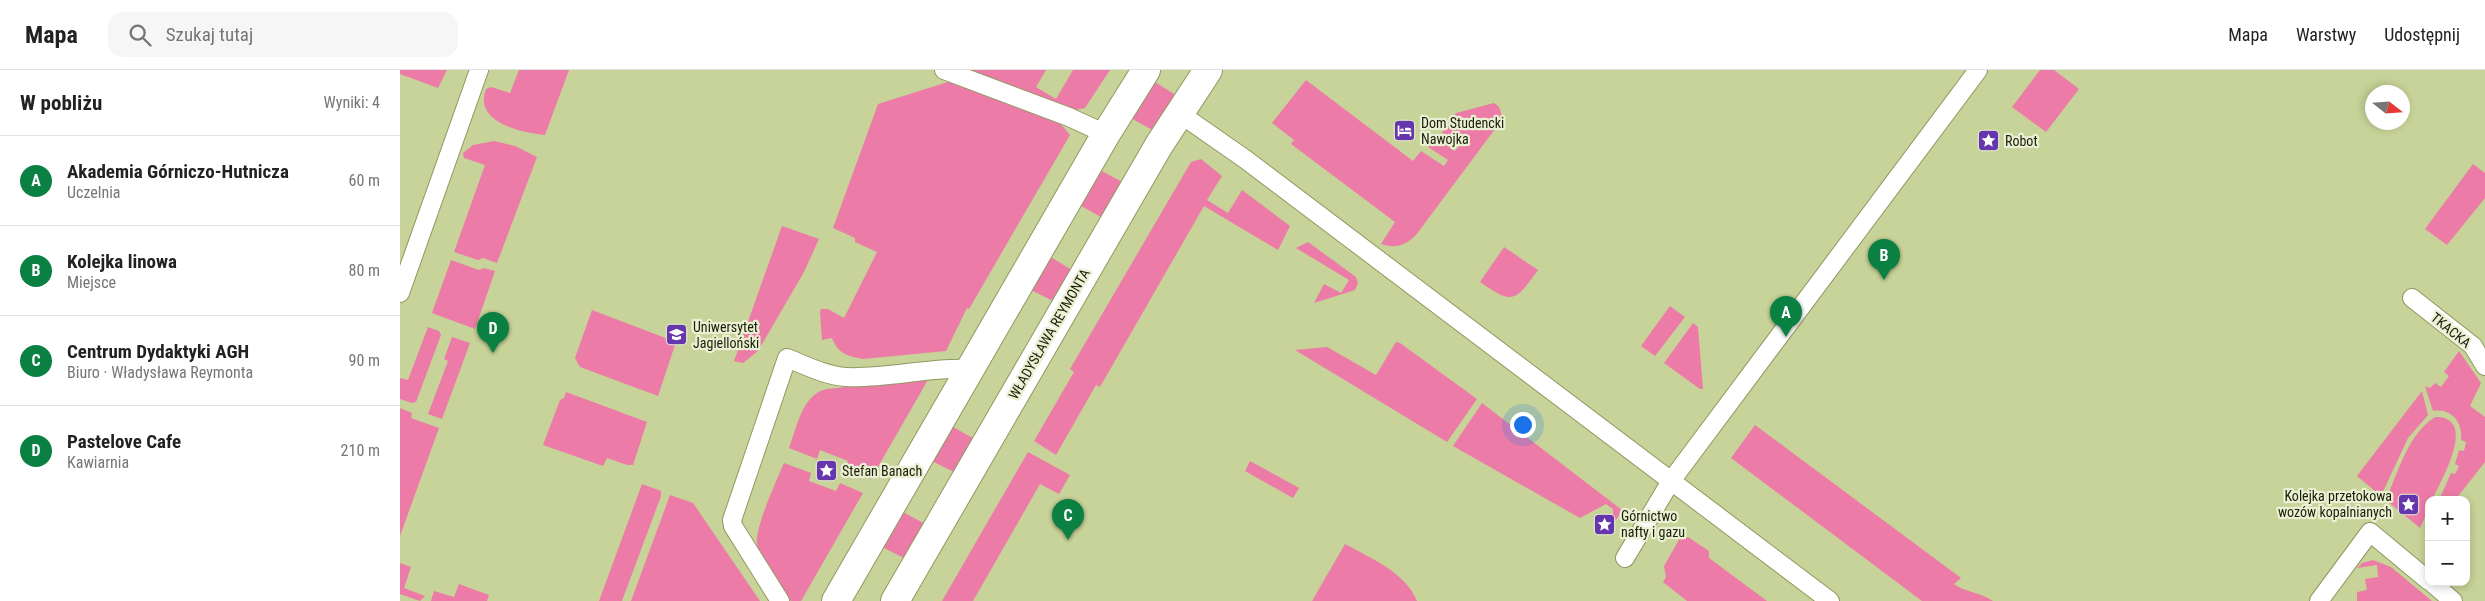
<!DOCTYPE html>
<html lang="pl">
<head>
<meta charset="utf-8">
<style>
	:root { --surface:#fff; --page:#f6f6f6; --text:#222; --muted:#767676; --line:#e0e0e0; --accent:#0b8043 }
	body { margin:0; font-family:"Roboto Condensed",sans-serif; background:var(--page); color:var(--text) }
	.controls { position:absolute; right:15px; bottom:15px; display:grid; overflow:hidden; border-radius:10px; box-shadow:0 2px 8px #0003 }
	.controls button { width:45px; height:45px; display:grid; place-items:center; padding:0; border:0; border-bottom:1px solid var(--line); background:var(--surface); color:var(--text); font:25px sans-serif }
	.compass { position:absolute; left:1965px; top:15px; width:45px; height:45px; border-radius:50%; background:var(--surface); box-shadow:0 2px 8px #0003; rotate:107deg }
	.you { position:absolute; left:1122px; top:354px; width:18px; height:18px; margin:-12px; border:4px solid #fff; border-radius:50%; background:#1a73e8; box-shadow:0 0 0 8px #1a73e833 }
	.badge { display:grid; place-items:center; width:32px; height:32px; border-radius:50%; background:var(--accent); color:#fff; font-size:16px; font-weight:700 }
	.pin { position:absolute; translate:-50% -41px; filter:drop-shadow(0 1px 2px #0008) }
	.pin::after { content:''; position:absolute; top:26px; width:18px; height:15px; background:inherit; clip-path:polygon(0 0,100% 0,50% 100%) }
	.list { margin:0; padding:0; list-style:none }
	h2 { display:flex; justify-content:space-between; align-items:center; height:65px; margin:0; padding:0 20px; font-size:21px }
	h2 small { font-size:16px; font-weight:400; color:var(--muted) }
	.list li { display:grid; grid-template-columns:32px 1fr auto; gap:15px; align-items:center; box-sizing:border-box; height:90px; padding:0 20px; border-top:1px solid var(--line) }
	.list b { display:block; font-size:19px; white-space:nowrap }
	.list p { margin:0; font-size:16px; white-space:nowrap; color:var(--muted) }
	.list em { font-size:16px; font-style:normal; color:var(--muted) }
	.icon { flex:none; width:28px; height:28px; fill:none; stroke:currentColor; stroke-width:2; stroke-linecap:round; stroke-linejoin:round }
	.map { position:relative; flex:none; width:2085px; height:531px; overflow:hidden }
	header { display:flex; align-items:center; gap:30px; box-sizing:border-box; height:70px; padding:0 25px; background:var(--surface); border-bottom:1px solid var(--line) }
	header strong { font-size:24px }
	nav { display:flex; gap:28px; margin-inline-start:auto; font-size:18px }
	.search { width:350px; height:45px; background:var(--page); display:flex; align-items:center; gap:12px; box-sizing:border-box; padding:0 18px; border-radius:15px; color:var(--muted); font-size:19px }
	main { display:flex }
	aside { flex:1; background:var(--surface) }
	.map>svg:first-child { display:block }
</style>
</head>
<body>
<header>
<strong>Mapa</strong>
<div class="search"><svg class="icon" aria-label="search" viewBox="0 0 24 24"><circle cx="10" cy="10" r="6"/><path d="M15 15l6 6"/></svg>Szukaj tutaj</div>
<nav><a>Mapa</a><a>Warstwy</a><a>Udostępnij</a></nav>
</header>
<main>
<aside>
<h2>W pobliżu<small>Wyniki: 4</small></h2>
<ul class="list">
<li><span class="badge">A</span><div><b>Akademia Górniczo-Hutnicza</b><p>Uczelnia</p></div><em>60 m</em></li>
<li><span class="badge">B</span><div><b>Kolejka linowa</b><p>Miejsce</p></div><em>80 m</em></li>
<li><span class="badge">C</span><div><b>Centrum Dydaktyki AGH</b><p>Biuro · Władysława Reymonta</p></div><em>90 m</em></li>
<li><span class="badge">D</span><div><b>Pastelove Cafe</b><p>Kawiarnia</p></div><em>210 m</em></li>
</ul>
</aside>
<div class="map">
<svg width="2085" height="531" viewBox="0 0 2085 531">
	<rect width="100%" height="100%" fill="#c7d398"/>
	<!-- green -->
	<path fill="#ec7ca7" d="M 0,0 L 47,0 L 38,18 L 0,4 Z
		M 119,0 L 169,0 L 145,65 C 123,63 73,53 86,19 L 91,17 L 110,23 Z
		M 571,0 L 646,0 L 636,17 L 656,29 L 673,0 L 710,0 L 685,38 L 675,40 Z
		M 1640,0 L 1654,0 L 1679,19 L 1646,62 L 1612,37 Z
		M 750,9 L 779,27 L 756,62 L 727,46 Z
		M 906,10 L 1013,91 L 1021,81 L 1044,96 L 1048,90 L 1028,77 L 1035,67 L 1055,81 L 1059,76 L 1042,63 L 1056,43 L 1094,33 C 1101,37 1102,43 1101,51 L 1016,165 C 1006,175 995,179 981,174 L 995,152 L 891,74 L 894,70 L 872,53 Z
		M 551,11 L 660,53 L 670,65 L 569,239 L 567,238 L 546,281 L 463,289 C 446,286 438,283 432,268 L 422,270 L 420,242 L 421,239 L 428,239 L 444,248 L 477,182 L 455,172 L 455,168 L 433,158 L 478,34 Z
		M 94,71 L 115,76 L 137,87 L 97,193 L 83,188 L 78,190 L 54,182 L 85,95 L 64,88 L 63,83 L 73,75 Z
		M 801,89 L 822,106 L 807,130 L 828,143 L 842,120 L 890,156 L 878,180 L 804,136 L 700,317 L 696,315 L 656,385 L 634,371 L 674,302 L 670,299 L 791,92 Z
		M 2073,94 L 2085,103 L 2085,128 L 2047,175 L 2025,159 Z
		M 696,98 L 726,114 L 706,150 L 676,133 Z
		M 382,156 L 419,169 L 404,202 L 358,281 L 343,293 L 334,291 Z
		M 908,172 L 956,207 L 958,213 L 955,220 L 914,233 L 924,214 L 941,223 L 949,210 L 896,178 Z
		M 1104,177 L 1138,200 C 1115,232 1113,235 1080,212 Z
		M 646,184 L 675,202 L 657,233 L 627,218 Z
		M 51,190 L 79,200 L 84,198 L 95,201 L 75,259 L 32,243 Z
		M 1270,236 L 1285,247 L 1255,286 L 1241,276 Z
		M 192,240 L 276,272 L 258,326 L 180,297 L 175,288 Z
		M 1293,253 L 1298,257 L 1303,319 L 1300,319 L 1264,293 Z
		M 28,257 L 39,261 L 41,265 L 16,332 L 12,333 L 0,329 L 0,308 L 8,310 Z
		M 52,267 L 70,273 L 42,349 L 28,344 L 48,291 L 44,289 Z
		M 996,272 L 1000,273 L 1077,329 L 1047,372 L 895,280 L 927,277 L 976,305 Z
		M 2059,281 L 2081,313 L 2070,336 L 2085,347 L 2085,392 L 2055,430 L 2039,430 L 2051,403 L 2055,404 L 2059,396 L 2055,394 L 2059,380 L 2064,381 L 2066,372 L 2061,370 C 2063,353 2052,338 2033,341 L 2025,316 L 2030,318 L 2035,313 L 2041,317 L 2049,306 L 2044,302 Z
		M 529,308 L 471,409 L 446,398 L 448,391 L 420,380 L 417,389 L 389,378 C 397,357 402,324 427,319 Z
		M 2022,321 L 2028,345 L 2008,368 L 1981,426 L 1957,406 Z
		M 166,322 L 247,352 L 233,395 L 227,395 L 207,388 L 203,396 L 143,375 L 160,330 L 164,328 Z
		M 1082,333 L 1222,440 L 1216,450 L 1213,449 L 1213,439 L 1206,434 L 1180,448 L 1053,376 Z
		M 0,338 L 12,343 L 11,348 L 39,358 L 0,466 Z
		M 2035,347 C 2079,346 2041,411 2032,430 L 2029,430 L 2029,438 L 2020,458 L 1986,430 C 1998,402 2008,364 2035,347 Z
		M 548,354 L 578,371 L 558,404 L 528,389 Z
		M 1355,355 L 1561,508 L 1554,514 C 1564,522 1580,522 1593,531 L 1522,531 L 1331,388 Z
		M 628,382 L 670,405 L 659,424 L 640,414 L 573,531 L 542,531 Z
		M 850,391 L 899,418 L 893,428 L 845,401 Z
		M 384,393 L 411,403 L 409,411 L 436,421 L 440,413 L 463,423 L 401,531 L 391,531 C 382,516 360,491 357,474 C 354,460 377,409 384,393 Z
		M 242,414 L 261,421 L 261,426 L 222,531 L 199,531 Z
		M 270,425 L 293,433 L 360,531 L 231,531 Z
		M 499,440 L 529,456 L 508,490 L 478,475 Z
		M 1288,467 L 1309,481 L 1309,488 L 1367,531 L 1287,531 L 1263,512 L 1266,507 L 1264,496 L 1280,468 Z
		M 945,474 C 972,489 1005,502 1017,531 L 912,531 Z
		M 1973,490 L 1991,497 L 2032,531 L 1957,531 L 1957,522 L 1967,520 L 1965,509 L 1978,507 L 1977,495 L 1957,498 L 1962,493 Z
		M 0,493 L 11,497 L 4,518 L 25,526 L 20,531 L 0,524 Z
		M 59,514 L 89,525 L 87,531 L 31,531 L 34,521 L 54,527 Z"/>
	<g fill="none" stroke-linecap="round" stroke-linejoin="round">
		<defs>
			<path id="lane" d="M 544,0 L 669,47 L 706,64
				M 779,43 L 845,89 L 1430,531
				M 0,223 L 79,0
				M 2012,228 L 2073,276 L 2085,296
				M 1225,488 L 1271,411 L 1578,0
				M 2031,512 L 2053,531
				M 380,531 L 333,456 L 332,450 L 387,288 C 405,295 426,306 446,307 C 487,309 528,297 570,299
				M 1919,531 L 1970,462 L 2029,511"/>
			<path id="street" d="M 436,531 L 706,64 L 746,0
				M 495,531 L 759,75 L 808,0"/>
		</defs>
		<!-- lane casing -->
		<use href="#lane" stroke="#8f9960" stroke-width="20"/>
		<!-- street casing -->
		<use href="#street" stroke="#8f9960" stroke-width="30"/>
		<!-- lane -->
		<use href="#lane" stroke="#fff" stroke-width="18"/>
		<!-- street -->
		<use href="#street" stroke="#fff" stroke-width="28"/>
	</g>
	<!-- icons -->
	<defs>
		<symbol id="hotel-square" viewBox="-11 -11 22 22"><rect x="-9" y="-9" width="18" height="18" rx="4" fill="#6636ad" stroke="#eaf0d3"/><path d="M-6-4.5h1.5V1H6V5H4.5V3h-9V5H-6ZM-4 0a1.8 1.8 0 1 1 3.6 0ZM.5 0V-2.5h3Q6-2.5 6 0Z" fill="#fff"/></symbol>
		<symbol id="sight-square" viewBox="-11 -11 22 22"><rect x="-9" y="-9" width="18" height="18" rx="4" fill="#6636ad" stroke="#eaf0d3"/><path d="M0-6L1.8-2.2L6-1.7L2.9 1.2L3.7 5.4L0 3.3L-3.7 5.4L-2.9 1.2L-6-1.7L-1.8-2.2Z" fill="#fff"/></symbol>
		<symbol id="university-square" viewBox="-11 -11 22 22"><rect x="-9" y="-9" width="18" height="18" rx="4" fill="#6636ad" stroke="#eaf0d3"/><path d="M0-5L7-2L0 1L-7-2ZM-4 1L0 2.5L4 1V4Q0 6-4 4Z" fill="#fff"/></symbol>
	</defs>
	<g fill-rule="evenodd">
		<use href="#hotel-square" x="992" y="48" width="25" height="25"/>
		<use href="#sight-square" x="1576" y="58" width="25" height="25"/>
		<use href="#university-square" x="264" y="252" width="25" height="25"/>
		<use href="#sight-square" x="414" y="388" width="25" height="25"/>
		<use href="#sight-square" x="1996" y="422" width="25" height="25"/>
		<use href="#sight-square" x="1192" y="442" width="25" height="25"/>
	</g>
	<g text-anchor="middle" stroke-width="4.5" stroke-linejoin="round" paint-order="stroke">
		<!-- poi labels -->
		<g font-size="14" fill="#1a1e07" stroke="#eaf0d3" text-anchor="start">
			<text x="1021" y="58">Dom Studencki<tspan x="1021" dy="16">Nawojka</tspan></text>
			<text x="1605" y="76">Robot</text>
			<text x="293" y="262">Uniwersytet<tspan x="293" dy="16">Jagielloński</tspan></text>
			<text x="442" y="406">Stefan Banach</text>
			<text x="1992" y="431" text-anchor="end">Kolejka przetokowa<tspan x="1992" dy="16">wozów kopalnianych</tspan></text>
			<text x="1221" y="451">Górnictwo<tspan x="1221" dy="16">nafty i gazu</tspan></text>
		</g>
		<!-- street labels -->
		<g font-size="14" fill="#1a1e07" stroke="#eaf0d3">
			<text transform="translate(2051 260) rotate(39)" y="5">TKACKA</text>
			<text transform="translate(649 264) rotate(-60)" y="5">WŁADYSŁAWA REYMONTA</text>
		</g>
	</g>
</svg>
<div class="controls">
<button>+</button>
<button>−</button>
</div>
<svg class="compass" viewBox="-18 -18 36 36"><path d="M0-13l5 13h-10z" fill="#e53935"/><path d="M0 13l5-13h-10z" fill="#767676"/></svg>
<div class="you"></div>
<div class="pin badge" style="left:1386px;top:267px">A</div>
<div class="pin badge" style="left:1484px;top:210px">B</div>
<div class="pin badge" style="left:668px;top:470px">C</div>
<div class="pin badge" style="left:93px;top:283px">D</div>
</div>
</main>
</body>
</html>
